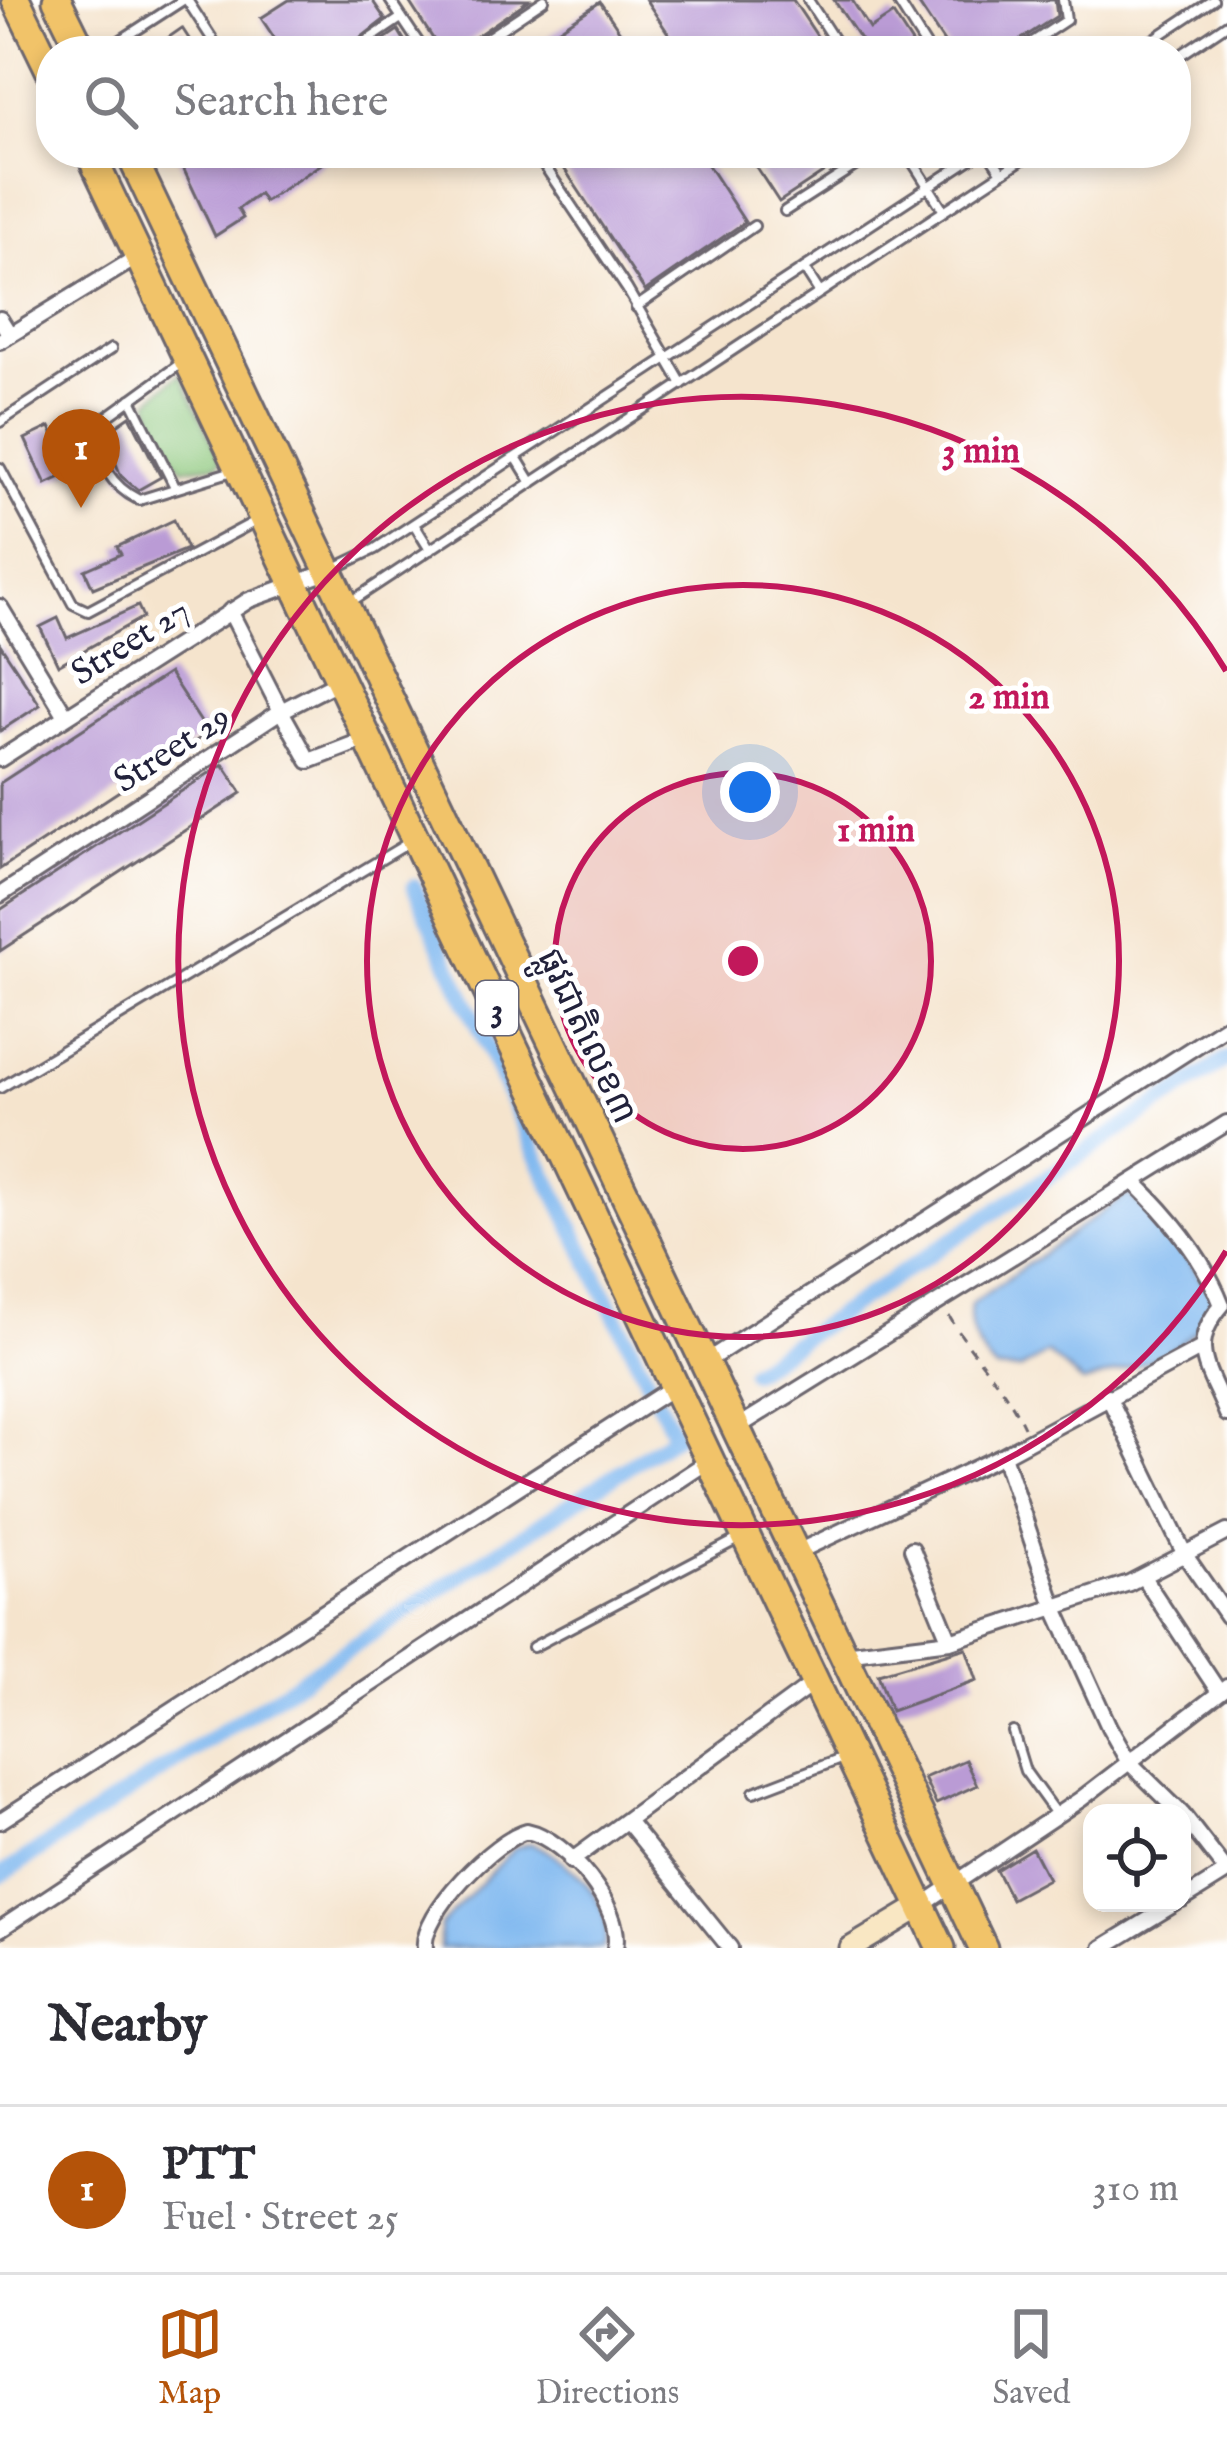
<!DOCTYPE html>
<html lang="en">
<head>
<meta charset="utf-8">
<style>
	:root { --surface:#fff; --page:#f2f2f3; --text:#2b2b33; --muted:#7c7c81; --line:#e1e1e2; --accent:#b45309 }
	body { margin:0; font-family:"IM FELL English","Noto Sans Khmer",serif; background:var(--page); color:var(--text) }
	.controls { position:absolute; right:36px; bottom:36px; display:grid; overflow:hidden; border-radius:24px; box-shadow:0 6px 18px #0003 }
	.controls button { width:108px; height:108px; display:grid; place-items:center; padding:0; border:0; border-bottom:3px solid var(--line); background:var(--surface); color:var(--text); font:60px sans-serif }
	.you { position:absolute; left:750px; top:792px; width:42px; height:42px; margin:-30px; border:9px solid #fff; border-radius:50%; background:#1a73e8; box-shadow:0 0 0 18px #1a73e833 }
	.badge { display:grid; place-items:center; width:78px; height:78px; border-radius:50%; background:var(--accent); color:#fff; font-size:39px; font-weight:700 }
	.pin { position:absolute; translate:-50% -99px; filter:drop-shadow(0 3px 6px #0008) }
	.pin::after { content:''; position:absolute; top:63px; width:42px; height:36px; background:inherit; clip-path:polygon(0 0,100% 0,50% 100%) }
	.list { margin:0; padding:0; list-style:none }
	h2 { display:flex; justify-content:space-between; align-items:center; height:156px; margin:0; padding:0 48px; font-size:51px }
	h2 small { font-size:39px; font-weight:400; color:var(--muted) }
	.list li { display:grid; grid-template-columns:78px 1fr auto; gap:36px; align-items:center; box-sizing:border-box; height:168px; padding:0 48px; border-top:3px solid var(--line) }
	.list b { display:block; font-size:45px; white-space:nowrap }
	.list p { margin:0; font-size:39px; white-space:nowrap; color:var(--muted) }
	.list em { font-size:39px; font-style:normal; color:var(--muted) }
	.icon { flex:none; width:66px; height:66px; fill:none; stroke:currentColor; stroke-width:2; stroke-linecap:round; stroke-linejoin:round }
	.map { position:relative; flex:none; width:1227px; height:1948px; overflow:hidden }
	.search { position:absolute; background:var(--surface); box-shadow:0 6px 18px #0003; left:36px; right:36px; top:36px; height:132px; display:flex; align-items:center; gap:30px; box-sizing:border-box; padding:0 42px; border-radius:48px; color:var(--muted); font-size:45px }
	.sheet { height:324px; background:var(--surface) }
	nav { display:flex; justify-content:space-around; align-items:center; box-sizing:border-box; height:168px; border-top:3px solid var(--line); background:var(--surface); font-size:33px; color:var(--muted) }
	nav a { display:grid; justify-items:center; gap:6px }
	nav .on { color:var(--accent) }
	.map>svg:first-child { display:block }
</style>
</head>
<body>
<div class="map">
<svg width="1227" height="1948" viewBox="0 0 1227 1948">
	<rect width="100%" height="100%" fill="#fff"/>
	<filter id="ink" filterUnits="userSpaceOnUse"><feTurbulence type="fractalNoise" baseFrequency=".00833" numOctaves="2"/><feDisplacementMap in="SourceGraphic" scale="24" xChannelSelector="R" yChannelSelector="G"/><feConvolveMatrix kernelMatrix="1 2 1 2 8 2 1 2 1" color-interpolation-filters="sRGB"/></filter>
	<filter id="wash" filterUnits="userSpaceOnUse"><feTurbulence type="fractalNoise" baseFrequency=".004" numOctaves="4" result="noise"/><feDisplacementMap in="SourceGraphic" scale="48" xChannelSelector="R" yChannelSelector="G"/><feGaussianBlur stdDeviation="2.7" result="paint"/><feColorMatrix in="noise" values="0 0 0 0 0 0 0 0 0 0 0 0 0 0 0 0 0 1.4 0 .05"/><feComposite in="paint" operator="in"/></filter>
	<g filter="url(#wash)">
		<rect width="100%" height="100%" fill="#f5e4cd"/>
		<!-- green -->
		<path fill="#8dc77c" stroke="#58745c" stroke-width="3" d="M 180,373 L 221,459 L 218,465 L 183,468 L 161,445 L 149,401 Z"/>
		<!-- water -->
		<path fill="#7eb7ef" stroke="#506c95" stroke-width="3" d="M 1128,1194 L 1174,1238 L 1216,1302 C 1190,1353 1136,1367 1083,1383 L 1047,1353 L 1020,1370 L 996,1370 C 978,1352 967,1329 971,1304 Z
			M 531,1843 C 569,1858 619,1905 603,1948 L 440,1948 L 440,1926 L 514,1848 Z"/>
		<g fill="none" stroke-linecap="round" stroke-linejoin="round">
			<!-- canal -->
			<path stroke="#7eb7ef" stroke-width="16" d="M 752,1371 L 1227,1059
				M 0,1876 L 675,1436 L 535,1152 L 414,887"/>
		</g>
		<g id="blocks">
			<!-- building -->
			<path fill="#ba9bd5" d="M 289,0 L 372,0 L 385,19 L 344,51 L 283,51 L 261,18 Z
				M 408,0 L 529,0 L 455,51 L 441,51 Z
				M 646,0 L 793,0 L 827,51 L 680,51 Z
				M 834,0 L 852,0 L 870,29 L 893,14 L 917,51 L 868,51 Z
				M 916,0 L 1055,0 L 1057,16 L 1003,51 L 950,51 Z
				M 600,2 L 633,51 L 526,51 Z
				M 182,28 L 197,51 L 149,51 Z
				M 398,30 L 411,51 L 367,51 Z
				M 176,153 L 338,153 L 264,202 L 259,194 L 238,209 L 243,218 L 215,236 Z
				M 554,153 L 700,153 L 745,222 L 645,291 Z
				M 747,153 L 853,153 L 779,202 Z
				M 130,416 L 161,477 L 138,490 L 121,476 L 104,434 Z
				M 50,427 L 71,472 L 46,484 L 25,439 Z
				M 174,520 L 187,549 L 93,588 L 85,570 L 121,554 L 117,547 Z
				M 138,606 L 143,617 L 58,665 L 40,627 L 58,618 L 67,638 Z
				M 0,644 L 40,705 L 0,731 Z
				M 169,673 L 208,733 L 0,869 L 0,783 Z
				M 223,764 L 242,793 L 0,951 L 0,910 Z
				M 966,1648 L 977,1680 L 891,1711 L 878,1674 Z
				M 965,1760 L 977,1785 L 936,1804 L 924,1778 Z
				M 1032,1848 L 1048,1879 L 1011,1899 L 996,1870 Z"/>
		</g>
	</g>
	<g filter="url(#ink)">
		<use href="#blocks" fill-opacity="0" stroke="#6c666e" stroke-width="3"/>
		<g fill="none" stroke-linecap="round" stroke-linejoin="round">
			<defs>
				<path id="lane" d="M 187,0 L 220,51
					M 390,0 L 424,51
					M 808,0 L 841,51
					M 897,0 L 929,51
					M 104,51 L 183,0
					M 352,51 L 401,18
					M 468,51 L 544,0
					M 1019,51 L 1066,20 L 1063,0
					M 1136,51 L 1213,0
					M 1176,58 L 1227,24
					M 536,153 L 627,289 L 682,384
					M 907,153 L 944,211
					M 989,153 L 1002,173
					M 785,211 L 875,153
					M 804,268 L 820,293
					M 636,307 L 754,226
					M 180,364 L 107,417 L 95,432 C 99,464 111,486 139,500 L 236,470
					M 131,399 L 175,487
					M 0,422 L 111,349
					M 516,457 L 532,483
					M 0,468 L 73,604 L 88,611 L 258,520
					M 414,524 L 430,550
					M 335,568 L 375,549 L 980,153
					M 352,601 L 1032,153
					M 0,1088 L 410,842
					M 533,1647 L 738,1539
					M 1013,1732 L 1025,1771 L 1056,1814
					M 754,1792 L 843,1758"/>
				<path id="street" d="M 0,319 L 10,335
					M 0,341 L 139,256
					M 0,607 L 66,716
					M 341,680 L 281,711 L 309,761 L 369,738
					M 0,759 L 249,600 L 327,572
					M 0,895 L 281,711 L 230,611
					M 1135,1183 C 1171,1218 1204,1258 1222,1305 C 1186,1347 1209,1369 1227,1414
					M 705,1362 L 1227,1026
					M 1108,1396 L 1185,1555 L 1227,1616
					M 736,1428 L 1227,1123
					M 1003,1455 L 1054,1606 L 1109,1727 L 1128,1761 L 1181,1813
					M 912,1549 L 950,1641
					M 795,1553 L 1003,1455 L 1200,1349
					M 1143,1577 L 1219,1692
					M 844,1654 L 950,1641 L 1129,1583 L 1227,1532
					M 1182,1814 L 1227,1872 L 1182,1900
					M 0,1821 L 675,1386
					M 628,1822 L 730,1948
					M 571,1861 L 815,1682
					M 921,1906 L 1081,1799 L 1227,1687
					M 0,1929 L 710,1460
					M 425,1948 C 420,1914 495,1839 527,1831 C 566,1839 624,1908 615,1948
					M 1102,1948 L 1176,1903"/>
				<path id="secondary" d="M 851,1948 L 921,1906"/>
				<path id="highway" d="M 16,0 L 51,72
					M 57,0 L 82,51
					M 90,153 L 941,1948
					M 130,153 L 983,1948"/>
			</defs>
			<!-- lane casing -->
			<use href="#lane" stroke="#6c666e" stroke-width="14"/>
			<!-- street casing -->
			<use href="#street" stroke="#6c666e" stroke-width="20"/>
			<!-- secondary casing -->
			<use href="#secondary" stroke="#6c666e" stroke-width="27"/>
			<!-- highway casing -->
			<use href="#highway" stroke="#6c666e" stroke-width="33"/>
			<!-- path -->
			<path stroke="#6c666e" stroke-width="3" stroke-dasharray="9 9" stroke-linecap="butt" d="M 949,1316 C 972,1356 1005,1385 1024,1427"/>
			<!-- lane -->
			<use href="#lane" stroke="#fff" stroke-width="8"/>
			<!-- street -->
			<use href="#street" stroke="#fff" stroke-width="14"/>
			<!-- secondary -->
			<use href="#secondary" stroke="#f9e7c3" stroke-width="21"/>
			<!-- highway -->
			<use href="#highway" stroke="#f1c369" stroke-width="27"/>
		</g>
	</g>
	<!-- distance rings -->
	<circle cx="743" cy="961" r="188" fill="#c2185b" fill-opacity=".12"/>
	<g fill="none" stroke="#c2185b" stroke-width="6">
		<circle cx="743" cy="961" r="188"/>
		<circle cx="743" cy="961" r="376"/>
		<path d="M1226 1251A564 564 0 1 1 1226 671"/>
	</g>
	<g text-anchor="middle" stroke-width="10" stroke-linejoin="round" paint-order="stroke">
		<!-- shield labels -->
		<rect fill="#fff" stroke="#646476" stroke-width="3" x="476" y="981" width="42" height="54" rx="9"/>
		<g font-size="33" font-weight="bold" fill="#22223b">
			<text x="497" y="1020">3</text>
		</g>
		<!-- street labels -->
		<g font-size="36" fill="#22223b" stroke="#fff">
			<text transform="translate(129 640) rotate(-32)" y="13">Street 27</text>
			<text transform="translate(171 747) rotate(-33)" y="13">Street 29</text>
			<text transform="translate(589 1035) rotate(65)" y="13">ផ្លូវជាតិលេខ៣</text>
		</g>
	</g>
	<circle cx="743" cy="961" r="18" fill="#c2185b" stroke="#fff" stroke-width="6"/>
	<g font-size="36" text-anchor="middle" font-weight="bold" fill="#c2185b" stroke="#fff" stroke-width="10" stroke-linejoin="round" paint-order="stroke">
		<text x="981" y="462">3 min</text>
		<text x="1009" y="708">2 min</text>
		<text x="876" y="841">1 min</text>
	</g>
</svg>
<div class="controls">
<button><svg class="icon" aria-label="locate" viewBox="0 0 24 24"><circle cx="12" cy="12" r="6"/><path d="M12 2v4M12 18v4M2 12h4M18 12h4"/></svg></button>
</div>
<div class="you"></div>
<div class="pin badge" style="left:81px;top:508px">1</div>
<div class="search"><svg class="icon" aria-label="search" viewBox="0 0 24 24"><circle cx="10" cy="10" r="6"/><path d="M15 15l6 6"/></svg>Search here</div>
</div>
<section class="sheet">
<h2>Nearby<small></small></h2>
<ul class="list">
<li><span class="badge">1</span><div><b>PTT</b><p>Fuel · Street 25</p></div><em>310 m</em></li>
</ul>
</section>
<nav>
<a class="on"><svg class="icon" aria-label="map" viewBox="0 0 24 24"><path d="M3 6l6-2 6 2 6-2v14l-6 2-6-2-6 2zM9 4v14M15 6v14"/></svg>Map</a>
<a><svg class="icon" aria-label="directions" viewBox="0 0 24 24"><path d="M12 3l9 9-9 9-9-9zM9 14v-3h6M13 9l2 2-2 2"/></svg>Directions</a>
<a><svg class="icon" aria-label="saved" viewBox="0 0 24 24"><path d="M7 4h10v16l-5-4-5 4z"/></svg>Saved</a>
</nav>
</body>
</html>
